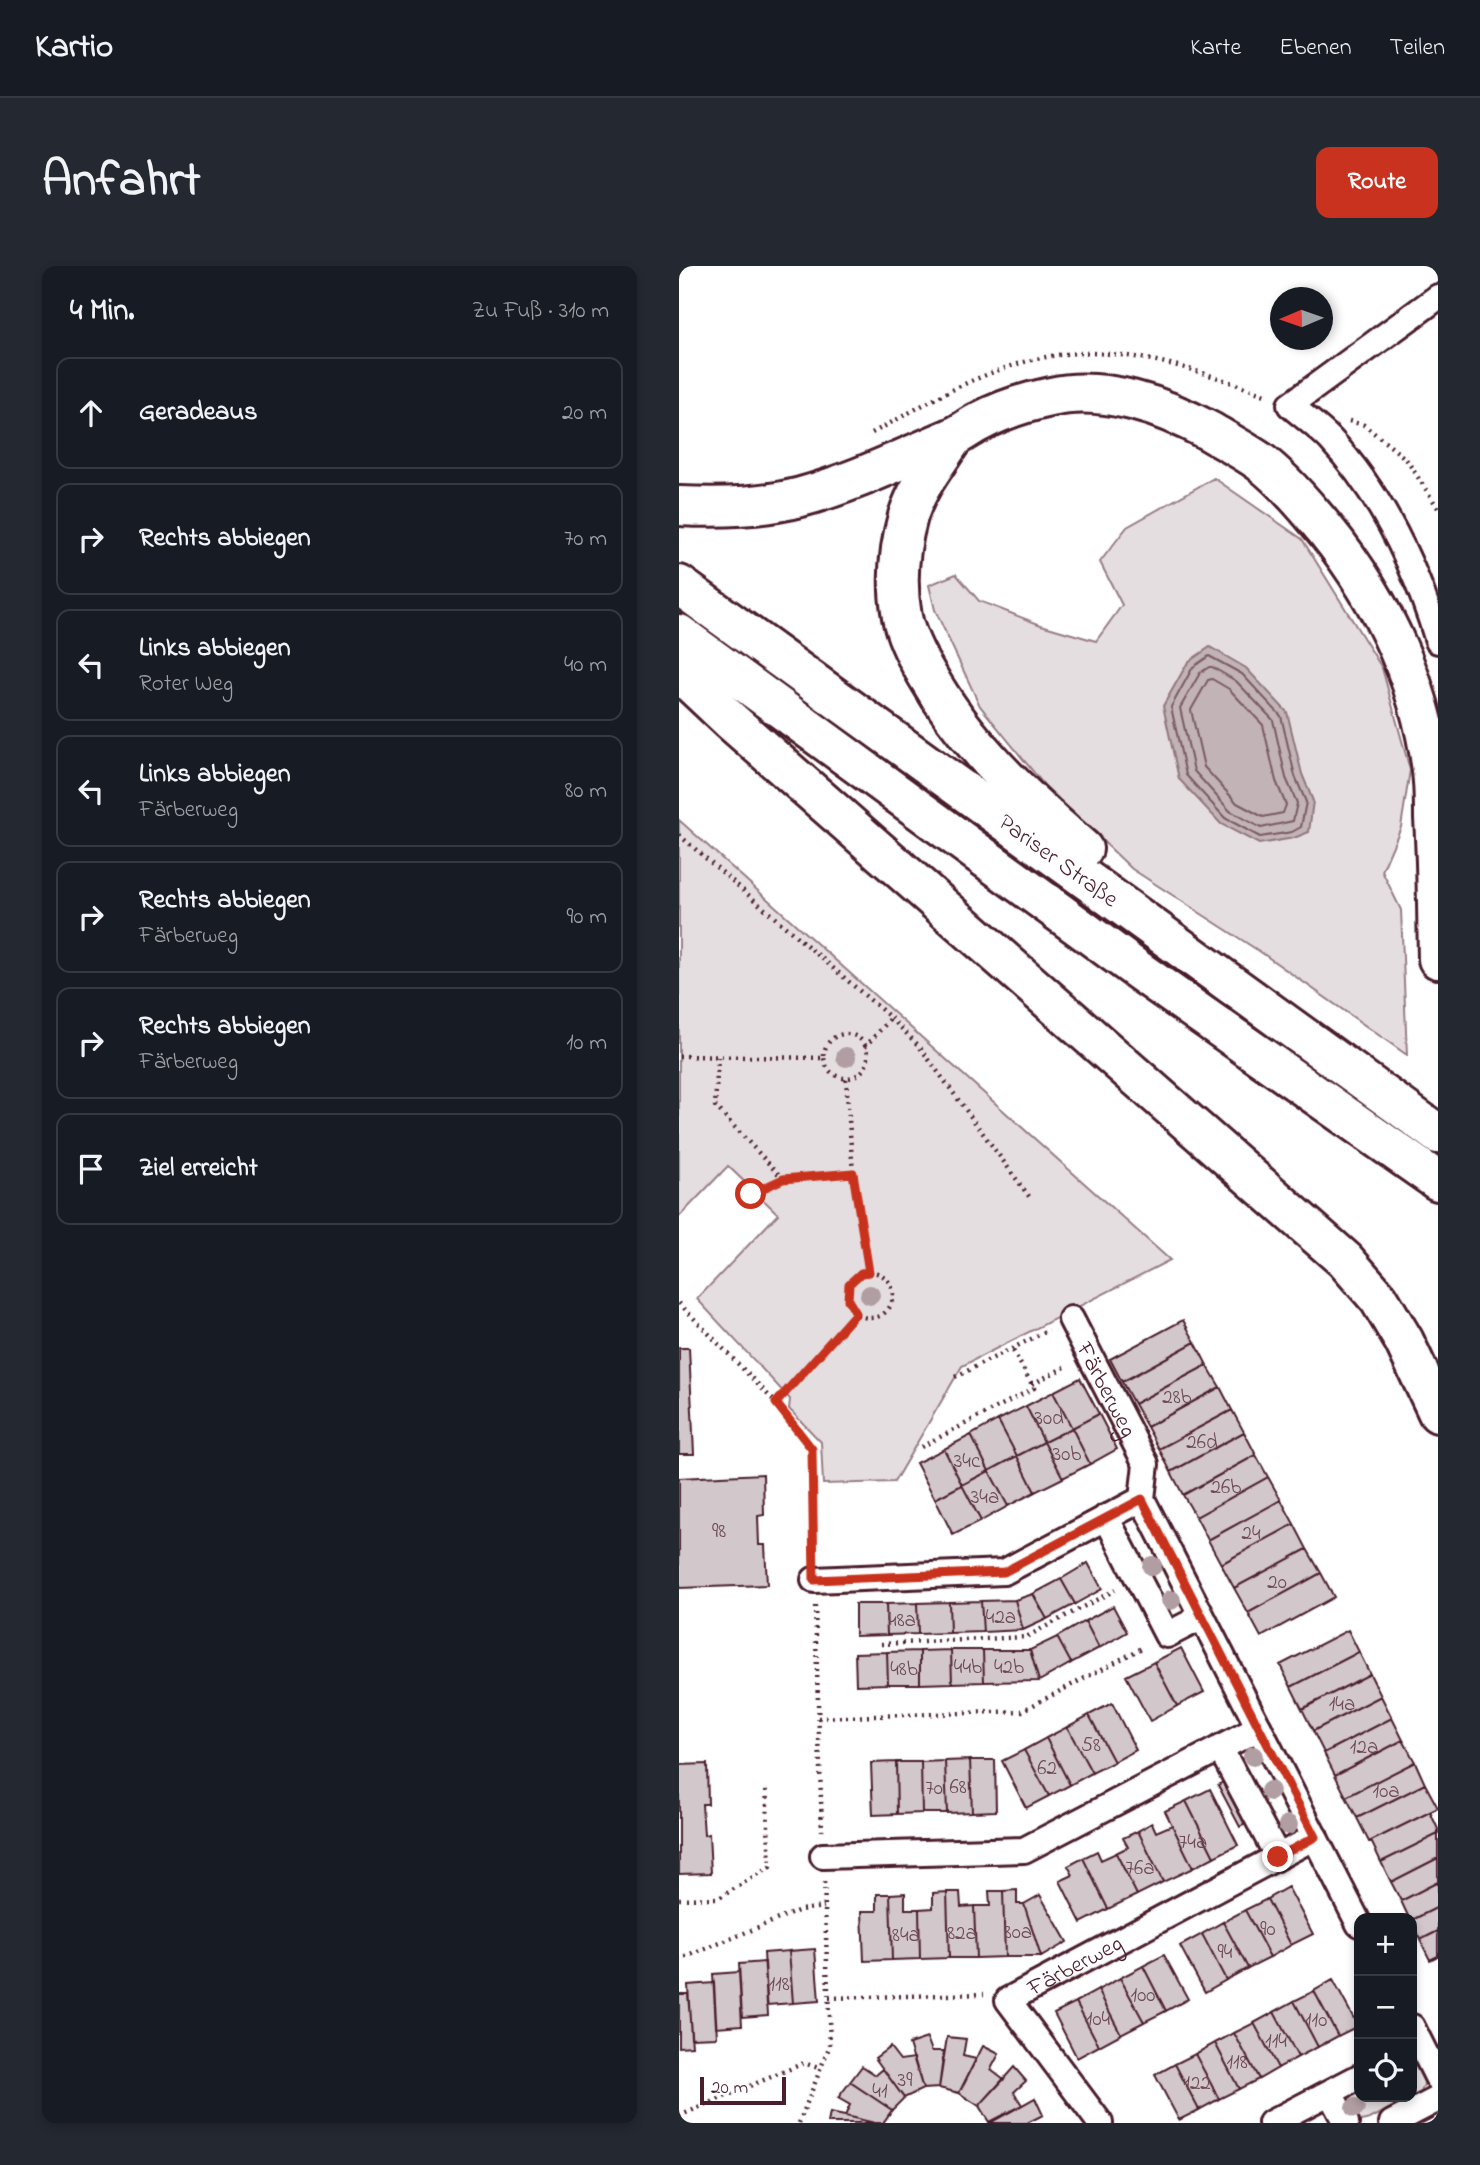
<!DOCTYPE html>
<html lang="de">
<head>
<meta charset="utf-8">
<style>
	:root { --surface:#171b24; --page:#242831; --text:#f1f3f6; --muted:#9ea1a6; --line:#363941; --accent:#c8321e }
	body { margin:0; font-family:"Indie Flower",sans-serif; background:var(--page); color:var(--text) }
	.controls { position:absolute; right:21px; bottom:21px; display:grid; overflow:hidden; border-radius:14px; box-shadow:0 4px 10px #0003 }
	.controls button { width:63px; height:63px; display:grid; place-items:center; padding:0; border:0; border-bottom:2px solid var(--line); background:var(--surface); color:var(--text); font:35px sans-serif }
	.compass { position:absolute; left:591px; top:21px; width:63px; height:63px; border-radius:50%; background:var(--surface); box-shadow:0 4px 10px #0003; rotate:268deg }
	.scale { position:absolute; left:21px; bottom:18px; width:86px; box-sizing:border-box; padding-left:7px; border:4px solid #4a1f2b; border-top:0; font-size:19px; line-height:24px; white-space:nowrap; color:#4a1f2b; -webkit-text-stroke:5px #fff; paint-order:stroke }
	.stop { position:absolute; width:21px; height:21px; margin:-16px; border:5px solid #c8321e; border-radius:50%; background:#fff }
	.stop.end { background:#c8321e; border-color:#fff; box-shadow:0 2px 7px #0008 }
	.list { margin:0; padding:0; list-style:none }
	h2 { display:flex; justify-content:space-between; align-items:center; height:91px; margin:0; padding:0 28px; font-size:30px }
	h2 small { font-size:23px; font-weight:400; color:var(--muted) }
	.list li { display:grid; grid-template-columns:46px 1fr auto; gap:21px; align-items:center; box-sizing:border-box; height:112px; margin:0 14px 14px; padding:0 14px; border:2px solid var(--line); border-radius:14px }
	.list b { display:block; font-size:26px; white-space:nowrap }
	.list p { margin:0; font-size:23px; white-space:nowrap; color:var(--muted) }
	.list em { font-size:23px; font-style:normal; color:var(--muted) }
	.icon { flex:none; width:38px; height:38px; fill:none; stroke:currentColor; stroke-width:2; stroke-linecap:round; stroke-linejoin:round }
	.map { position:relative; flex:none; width:759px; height:1857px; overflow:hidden; border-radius:14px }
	header { display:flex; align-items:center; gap:42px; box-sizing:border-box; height:98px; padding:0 35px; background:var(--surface); border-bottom:2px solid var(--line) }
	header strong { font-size:33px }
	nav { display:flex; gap:38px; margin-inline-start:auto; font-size:24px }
	.intro { display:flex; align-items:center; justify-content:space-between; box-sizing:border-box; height:168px; padding:0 42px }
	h1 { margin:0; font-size:49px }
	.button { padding:18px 32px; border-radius:14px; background:var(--accent); color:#fff; font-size:24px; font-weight:700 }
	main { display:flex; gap:42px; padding:0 42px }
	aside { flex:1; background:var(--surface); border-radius:14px; box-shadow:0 4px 10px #0003 }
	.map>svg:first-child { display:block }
</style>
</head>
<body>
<header>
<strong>Kartio</strong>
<nav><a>Karte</a><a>Ebenen</a><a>Teilen</a></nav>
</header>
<div class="intro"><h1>Anfahrt</h1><a class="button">Route</a></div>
<main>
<aside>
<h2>4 Min.<small>Zu Fuß · 310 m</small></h2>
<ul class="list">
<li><svg class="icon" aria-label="ahead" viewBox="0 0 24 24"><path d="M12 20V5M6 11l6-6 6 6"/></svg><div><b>Geradeaus</b></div><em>20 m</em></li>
<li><svg class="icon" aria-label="right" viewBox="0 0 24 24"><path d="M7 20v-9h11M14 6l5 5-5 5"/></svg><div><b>Rechts abbiegen</b></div><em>70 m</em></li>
<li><svg class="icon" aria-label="left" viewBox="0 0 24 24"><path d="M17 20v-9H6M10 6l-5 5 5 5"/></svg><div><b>Links abbiegen</b><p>Roter Weg</p></div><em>40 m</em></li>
<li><svg class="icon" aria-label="left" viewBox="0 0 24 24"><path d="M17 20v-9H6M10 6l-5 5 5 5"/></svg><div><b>Links abbiegen</b><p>Färberweg</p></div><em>80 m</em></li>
<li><svg class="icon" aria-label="right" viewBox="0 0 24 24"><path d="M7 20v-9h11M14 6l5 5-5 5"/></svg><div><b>Rechts abbiegen</b><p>Färberweg</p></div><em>90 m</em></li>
<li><svg class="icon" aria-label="right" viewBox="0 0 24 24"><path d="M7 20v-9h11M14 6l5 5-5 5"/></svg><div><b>Rechts abbiegen</b><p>Färberweg</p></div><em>10 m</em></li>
<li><svg class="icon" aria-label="arrive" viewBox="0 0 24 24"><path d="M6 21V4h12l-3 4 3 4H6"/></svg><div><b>Ziel erreicht</b></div></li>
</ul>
</aside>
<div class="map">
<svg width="759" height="1857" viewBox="0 0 759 1857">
	<rect width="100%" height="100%" fill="#fff"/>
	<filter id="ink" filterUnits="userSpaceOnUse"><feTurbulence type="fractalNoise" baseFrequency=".0143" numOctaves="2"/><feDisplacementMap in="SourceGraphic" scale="14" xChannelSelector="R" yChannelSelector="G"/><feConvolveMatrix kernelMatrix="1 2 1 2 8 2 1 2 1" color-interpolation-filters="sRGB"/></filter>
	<g filter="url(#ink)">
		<!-- green -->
		<path fill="#e5dee0" stroke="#987e86" stroke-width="2" d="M 535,212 L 623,273 L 703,402 L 731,504 L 722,561 L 703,605 L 722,644 L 728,789 L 583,687 L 453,603 L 365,519 L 301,440 L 256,344 L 250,319 L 277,308 L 300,335 L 362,359 L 417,375 L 443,339 L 421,296 L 448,261 Z
			M 0,554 L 491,994 L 283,1100 L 215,1216 L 144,1218 L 142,1176 L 110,1143 L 111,1133 L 18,1033 L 99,948 L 49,900 L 0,951 Z
			M 733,1799 C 746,1804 748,1815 742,1826 L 691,1853 L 682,1855 L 675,1853 L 668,1835 L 670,1829 L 680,1821 L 680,1831 L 733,1831 Z"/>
		<!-- water -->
		<path fill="#c1b3b6" stroke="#91787e" stroke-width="2" d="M 531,381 L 567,402 L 608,446 L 623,508 L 634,535 L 630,566 L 615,572 L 580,578 L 542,558 L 500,513 L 484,440 L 509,396 Z"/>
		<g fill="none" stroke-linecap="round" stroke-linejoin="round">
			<!-- shore -->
			<path stroke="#7a5a63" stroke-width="2" d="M 530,390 L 563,408 L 602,450 L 616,510 L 627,536 L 622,561 L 613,566 L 581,571 L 546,552 L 507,509 L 492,441 L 514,401 Z
				M 530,401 L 533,401 L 557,415 L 594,454 L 607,512 L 618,537 L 614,555 L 582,562 L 551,545 L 515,505 L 501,442 L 521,407 Z
				M 533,413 L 550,423 L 584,459 L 597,515 L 607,539 L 604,547 L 584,551 L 558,537 L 525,501 L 512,444 L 529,414 Z"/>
		</g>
		<!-- building -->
		<path fill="#d2c7cb" stroke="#4a1f2b" stroke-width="2" d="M 504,1054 L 516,1076 L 443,1116 L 431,1093 Z
			M 516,1076 L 528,1099 L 455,1138 L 443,1116 Z
			M 0,1082 L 10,1082 L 15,1188 L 0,1188 Z
			M 528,1099 L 541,1121 L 468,1161 L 455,1138 Z
			M 401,1112 L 420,1148 L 393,1162 L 374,1126 Z
			M 541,1121 L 553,1144 L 480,1183 L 468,1161 Z
			M 374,1126 L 393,1162 L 365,1176 L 347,1140 Z
			M 347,1140 L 365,1176 L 338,1190 L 319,1154 Z
			M 553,1144 L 565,1166 L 492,1206 L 480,1183 Z
			M 420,1148 L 438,1183 L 411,1198 L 393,1162 Z
			M 319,1154 L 338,1190 L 310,1205 L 292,1169 Z
			M 393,1162 L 411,1198 L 384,1212 L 365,1176 Z
			M 565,1166 L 577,1189 L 504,1229 L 492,1206 Z
			M 292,1169 L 310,1205 L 283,1219 L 265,1183 Z
			M 365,1176 L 384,1212 L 356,1226 L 338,1190 Z
			M 265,1183 L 283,1219 L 256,1233 L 237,1197 Z
			M 577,1189 L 589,1211 L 517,1251 L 504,1229 Z
			M 338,1190 L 356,1226 L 329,1240 L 310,1205 Z
			M 310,1205 L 329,1240 L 302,1255 L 283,1219 Z
			M 84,1208 L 85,1249 L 79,1250 L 80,1279 L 86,1279 L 88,1319 L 0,1322 L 0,1212 Z
			M 589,1211 L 602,1234 L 529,1274 L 517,1251 Z
			M 283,1219 L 302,1255 L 274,1269 L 256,1233 Z
			M 602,1234 L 615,1258 L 542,1298 L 529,1274 Z
			M 615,1258 L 628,1283 L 555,1322 L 542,1298 Z
			M 628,1283 L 642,1307 L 569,1347 L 555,1322 Z
			M 409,1297 L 423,1323 L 396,1338 L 382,1313 Z
			M 642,1307 L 655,1331 L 582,1371 L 569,1347 Z
			M 382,1313 L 396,1338 L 368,1353 L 354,1328 Z
			M 354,1328 L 368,1353 L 344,1364 L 336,1334 Z
			M 336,1334 L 344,1364 L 304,1366 L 302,1335 Z
			M 302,1335 L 304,1366 L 271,1367 L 270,1336 Z
			M 270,1336 L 271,1367 L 239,1368 L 238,1337 Z
			M 238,1337 L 239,1368 L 208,1369 L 207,1338 Z
			M 176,1338 L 207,1338 L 208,1369 L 176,1370 Z
			M 434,1340 L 448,1366 L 420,1382 L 406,1355 Z
			M 406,1355 L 420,1382 L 392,1397 L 378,1371 Z
			M 669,1364 L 680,1386 L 612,1421 L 601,1399 Z
			M 378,1371 L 392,1397 L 360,1415 L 351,1384 Z
			M 502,1382 L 525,1426 L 498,1440 L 475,1396 Z
			M 272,1384 L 304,1384 L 305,1416 L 273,1417 Z
			M 272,1384 L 273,1417 L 241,1418 L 241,1385 Z
			M 304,1384 L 351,1384 L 360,1415 L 305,1416 Z
			M 241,1385 L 241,1418 L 209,1418 L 208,1386 Z
			M 208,1386 L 209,1418 L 177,1419 L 176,1387 Z
			M 680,1386 L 691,1408 L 623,1443 L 612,1421 Z
			M 475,1396 L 498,1440 L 471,1455 L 447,1410 Z
			M 691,1408 L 702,1430 L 634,1465 L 623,1443 Z
			M 702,1430 L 713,1452 L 645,1487 L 634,1465 Z
			M 433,1437 L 457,1484 L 435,1496 L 410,1449 Z
			M 410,1449 L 435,1496 L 413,1507 L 388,1461 Z
			M 713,1452 L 724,1474 L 656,1509 L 645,1487 Z
			M 388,1461 L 413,1507 L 391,1519 L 367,1472 Z
			M 367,1472 L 391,1519 L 370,1530 L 345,1484 Z
			M 724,1474 L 736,1496 L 667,1531 L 656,1509 Z
			M 345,1484 L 370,1530 L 347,1542 L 323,1495 Z
			M 291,1494 L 316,1494 L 317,1545 L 293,1546 Z
			M 291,1494 L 293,1546 L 268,1547 L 266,1495 Z
			M 266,1495 L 268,1547 L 243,1547 L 242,1496 Z
			M 217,1496 L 218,1548 L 194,1549 L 192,1497 Z
			M 217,1496 L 242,1496 L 243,1547 L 218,1548 Z
			M 736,1496 L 746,1518 L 678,1552 L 667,1531 Z
			M 28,1498 L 29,1538 L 23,1538 L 25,1569 L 30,1568 L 32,1607 L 0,1608 L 0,1499 Z
			M 549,1513 L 572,1555 L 561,1561 L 539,1519 Z
			M 746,1518 L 759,1542 L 690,1576 L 678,1552 Z
			M 531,1523 L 559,1579 L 535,1591 L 507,1535 Z
			M 507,1535 L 535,1591 L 514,1602 L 486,1545 Z
			M 751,1546 L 759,1563 L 759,1568 L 702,1596 L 692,1575 Z
			M 473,1557 L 477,1566 L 493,1559 L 514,1602 L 484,1616 L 459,1565 Z
			M 459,1565 L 484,1616 L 458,1629 L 437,1587 L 449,1581 L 444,1572 Z
			M 759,1568 L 759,1592 L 712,1616 L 702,1596 Z
			M 418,1585 L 422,1594 L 437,1587 L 458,1629 L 429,1643 L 404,1592 Z
			M 404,1592 L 429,1643 L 402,1657 L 381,1615 L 394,1609 L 389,1600 Z
			M 759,1592 L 759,1616 L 722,1635 L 712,1616 Z
			M 759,1616 L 759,1641 L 733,1654 L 730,1652 L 722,1635 Z
			M 609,1621 L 634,1668 L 612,1679 L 588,1633 Z
			M 338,1624 L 338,1638 L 345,1638 L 362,1691 L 326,1691 L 324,1625 Z
			M 310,1625 L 324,1625 L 326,1691 L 297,1692 L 295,1640 L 311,1640 Z
			M 268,1626 L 281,1626 L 282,1641 L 295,1640 L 297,1692 L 270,1692 Z
			M 268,1626 L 270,1692 L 241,1693 L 240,1643 L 254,1642 L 254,1627 Z
			M 226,1627 L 226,1643 L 240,1643 L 241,1693 L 213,1694 L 211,1628 Z
			M 198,1628 L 211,1628 L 213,1694 L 185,1695 L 183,1645 L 198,1645 Z
			M 361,1629 L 388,1676 L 362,1691 L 345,1638 Z
			M 588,1633 L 612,1679 L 591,1691 L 566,1644 Z
			M 759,1641 L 759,1665 L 741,1674 L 733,1654 Z
			M 566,1644 L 591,1691 L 569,1702 L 544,1656 Z
			M 544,1656 L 569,1702 L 547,1714 L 523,1668 Z
			M 759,1665 L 759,1690 L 751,1694 L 741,1674 Z
			M 523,1668 L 547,1714 L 526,1726 L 501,1680 Z
			M 136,1683 L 140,1735 L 114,1737 L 110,1685 Z
			M 110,1685 L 114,1737 L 88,1739 L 85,1687 Z
			M 485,1689 L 509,1733 L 487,1745 L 464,1700 Z
			M 86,1696 L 89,1749 L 63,1751 L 60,1698 Z
			M 464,1700 L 487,1745 L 465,1756 L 441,1712 Z
			M 60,1706 L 63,1759 L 37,1761 L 34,1708 Z
			M 441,1712 L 465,1756 L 442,1768 L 419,1724 Z
			M 654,1714 L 679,1760 L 659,1770 L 635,1725 Z
			M 35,1717 L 38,1771 L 12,1772 L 9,1719 Z
			M 419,1724 L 442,1768 L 420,1780 L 397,1736 Z
			M 635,1725 L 659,1770 L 639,1781 L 615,1735 Z
			M 0,1728 L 9,1728 L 13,1780 L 0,1781 Z
			M 615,1735 L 639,1781 L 619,1791 L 595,1746 Z
			M 397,1736 L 420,1780 L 398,1792 L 375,1747 Z
			M 595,1746 L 619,1791 L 599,1802 L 575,1757 Z
			M 575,1757 L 599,1802 L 580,1813 L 555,1767 Z
			M 555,1767 L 580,1813 L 560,1823 L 536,1777 Z
			M 268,1771 L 287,1773 L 284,1790 L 297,1793 L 280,1827 L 260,1822 Z
			M 248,1772 L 253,1785 L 265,1785 L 260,1822 L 244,1823 L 230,1778 Z
			M 536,1777 L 560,1823 L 540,1833 L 516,1788 Z
			M 304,1780 L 320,1788 L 312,1803 L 325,1813 L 300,1840 L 280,1827 Z
			M 211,1781 L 221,1794 L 235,1792 L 244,1823 L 225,1832 L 196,1792 Z
			M 516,1788 L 540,1833 L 520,1844 L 496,1798 Z
			M 496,1798 L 520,1844 L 500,1854 L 476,1809 Z
			M 183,1800 L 197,1809 L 204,1803 L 225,1832 L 213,1844 L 171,1816 Z
			M 335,1801 L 347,1815 L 335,1826 L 343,1839 L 310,1856 L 300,1840 Z
			M 171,1816 L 213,1844 L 204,1857 L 196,1857 L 166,1850 L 171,1839 L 159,1832 Z
			M 356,1832 L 364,1849 L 348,1857 L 311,1857 Z
			M 151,1847 L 166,1850 L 196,1857 L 149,1857 Z"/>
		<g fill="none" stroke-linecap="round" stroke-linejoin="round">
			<defs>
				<g id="minor">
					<path d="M 759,31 L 611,139 C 624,150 639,161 651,173 C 704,230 737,302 759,375"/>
					<path id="s1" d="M 392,1053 L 467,1198 L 463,1233 L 680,1658"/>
					<path d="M 427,1251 L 488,1369 L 523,1351"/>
					<path d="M 135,1314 L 325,1306 L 463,1233"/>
					<path d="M 541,1482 L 599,1591"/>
					<path d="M 144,1590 L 345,1584 L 580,1462"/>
					<path d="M 733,1761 L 759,1813"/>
					<path d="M 651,1827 L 667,1857"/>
					<path id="s2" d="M 421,1857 L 329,1734 L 636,1571"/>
					<path d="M 592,1857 L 680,1811"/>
					<path d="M 713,1857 L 759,1833"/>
				</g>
				<g id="trunk">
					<path d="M 274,172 C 258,197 238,221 229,250 C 220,282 217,318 223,351 C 227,371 238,392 248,409 C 287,478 345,532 404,583"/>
					<path d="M 0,240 C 40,242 84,241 122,231 C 171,218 223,193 270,173 C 281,169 290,161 300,156 C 322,144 348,136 372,131 C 424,119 484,140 530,165 C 547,175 564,184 580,195 C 600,210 618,230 634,249 C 697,321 741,410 753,505 C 755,521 755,537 755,552 C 758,599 758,646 759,693"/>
					<path id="s3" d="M 0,319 L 759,868"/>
					<path d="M 0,368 L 463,707 L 759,915"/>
					<path d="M 0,406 L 52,455 L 666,994 L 700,1033 L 725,1075 L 759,1147"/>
				</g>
			</defs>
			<!-- minor casing -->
			<use href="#minor" stroke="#4a1f2b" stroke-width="30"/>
			<!-- trunk casing -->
			<use href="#trunk" stroke="#4a1f2b" stroke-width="44"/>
			<!-- path -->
			<path stroke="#4a1f2b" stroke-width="4.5" stroke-dasharray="2 5" stroke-linecap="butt" d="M 670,155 L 685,159 L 727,193 L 759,242
				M 193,167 C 227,149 261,128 297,113 C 333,98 373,86 411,87 C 471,88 533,108 588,130
				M 0,569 L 212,752 L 240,780 L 352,933
				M145 790a22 22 0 1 1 44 0a22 22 0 1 1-44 0Z
				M 186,781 L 212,752
				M 0,790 L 145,792
				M 39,791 L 36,840 L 104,913 L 174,907
				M 167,813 L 174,907 L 190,1006
				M 72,928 L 104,913
				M168 1029a23 23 0 1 1 46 0a23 23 0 1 1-46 0Z
				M 0,1037 L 97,1137 L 133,1183 L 134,1289
				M 276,1111 L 370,1064
				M 353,1118 L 388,1100
				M 97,1137 L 177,1047
				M 242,1181 L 355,1122 L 333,1083
				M 136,1340 L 143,1565
				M 202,1378 L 347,1371 L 436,1324
				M 139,1452 L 343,1445 L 465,1381
				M 0,1633 L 40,1632 L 91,1601 L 87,1520
				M 0,1694 L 121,1644 L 145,1641
				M 150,1732 L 305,1728
				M 0,1850 L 125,1797 L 142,1803
				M 120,1857 L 151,1779 L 145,1616"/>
			<!-- minor -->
			<use href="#minor" stroke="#fff" stroke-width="24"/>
			<!-- trunk -->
			<use href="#trunk" stroke="#fff" stroke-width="38"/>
		</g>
		<!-- trees -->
		<g fill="#b19ea3">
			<circle cx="167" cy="791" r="10"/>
			<circle cx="191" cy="1029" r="10"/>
			<circle cx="473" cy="1300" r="10"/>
			<circle cx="492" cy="1334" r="10"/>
			<circle cx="574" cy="1490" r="10"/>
			<circle cx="591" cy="1525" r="10"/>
			<circle cx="609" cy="1559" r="10"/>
			<circle cx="676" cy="1842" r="10"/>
		</g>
	</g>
	<g fill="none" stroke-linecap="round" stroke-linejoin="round" filter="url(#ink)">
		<!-- route -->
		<path stroke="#c8321e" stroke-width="9" d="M 72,928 L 104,913 L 174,907 L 190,1006 L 182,1007 L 170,1018 L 169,1034 L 177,1047 L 97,1137 L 133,1183 L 135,1314 L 325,1306 L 463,1233 L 636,1571 L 599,1591"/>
	</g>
	<g text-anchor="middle" stroke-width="6" stroke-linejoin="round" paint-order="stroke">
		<!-- number labels -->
		<g font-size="21" fill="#6c4953">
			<text x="498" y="1137">28b</text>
			<text x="370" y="1158">30d</text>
			<text x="523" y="1182">26d</text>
			<text x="388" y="1194">30b</text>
			<text x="288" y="1201">34c</text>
			<text x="547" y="1227">26b</text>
			<text x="306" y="1237">34a</text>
			<text x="40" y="1271">98</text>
			<text x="572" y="1273">24</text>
			<text x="598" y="1322">20</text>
			<text x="322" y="1357">42a</text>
			<text x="223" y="1360">48a</text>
			<text x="289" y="1407">44b</text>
			<text x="330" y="1407">42b</text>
			<text x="225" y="1409">48b</text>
			<text x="663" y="1444">14a</text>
			<text x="412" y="1485">58</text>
			<text x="685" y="1487">12a</text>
			<text x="368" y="1508">62</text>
			<text x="279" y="1527">68</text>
			<text x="255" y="1528">70</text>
			<text x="707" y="1531">10a</text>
			<text x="514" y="1582">74a</text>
			<text x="461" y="1608">76a</text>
			<text x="589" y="1669">90</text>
			<text x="339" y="1672">80a</text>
			<text x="283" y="1673">82a</text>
			<text x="227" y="1675">84a</text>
			<text x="546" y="1692">94</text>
			<text x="100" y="1724">118</text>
			<text x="464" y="1735">100</text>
			<text x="419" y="1759">104</text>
			<text x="637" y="1760">110</text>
			<text x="597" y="1781">114</text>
			<text x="558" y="1802">118</text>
			<text x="226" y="1820">39</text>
			<text x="518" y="1823">122</text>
			<text x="201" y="1831">41</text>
		</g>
		<!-- street labels -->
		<g font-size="24" fill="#4a1f2b" stroke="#fff">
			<text dy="8" stroke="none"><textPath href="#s3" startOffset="469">Pariser Straße</textPath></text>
			<text dy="8" stroke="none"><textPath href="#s1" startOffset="79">Färberweg</textPath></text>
			<text dy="8" stroke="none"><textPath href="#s2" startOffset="229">Färberweg</textPath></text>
		</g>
	</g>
</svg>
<div class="controls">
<button>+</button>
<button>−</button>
<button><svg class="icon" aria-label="locate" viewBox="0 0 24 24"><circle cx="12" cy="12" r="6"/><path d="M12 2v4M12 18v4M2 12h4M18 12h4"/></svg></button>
</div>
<svg class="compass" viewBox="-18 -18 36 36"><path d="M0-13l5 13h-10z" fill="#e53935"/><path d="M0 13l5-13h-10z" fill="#9ea1a6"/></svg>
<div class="scale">20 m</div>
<div class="stop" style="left:72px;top:928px"></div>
<div class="stop end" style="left:599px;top:1591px"></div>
</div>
</main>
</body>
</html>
